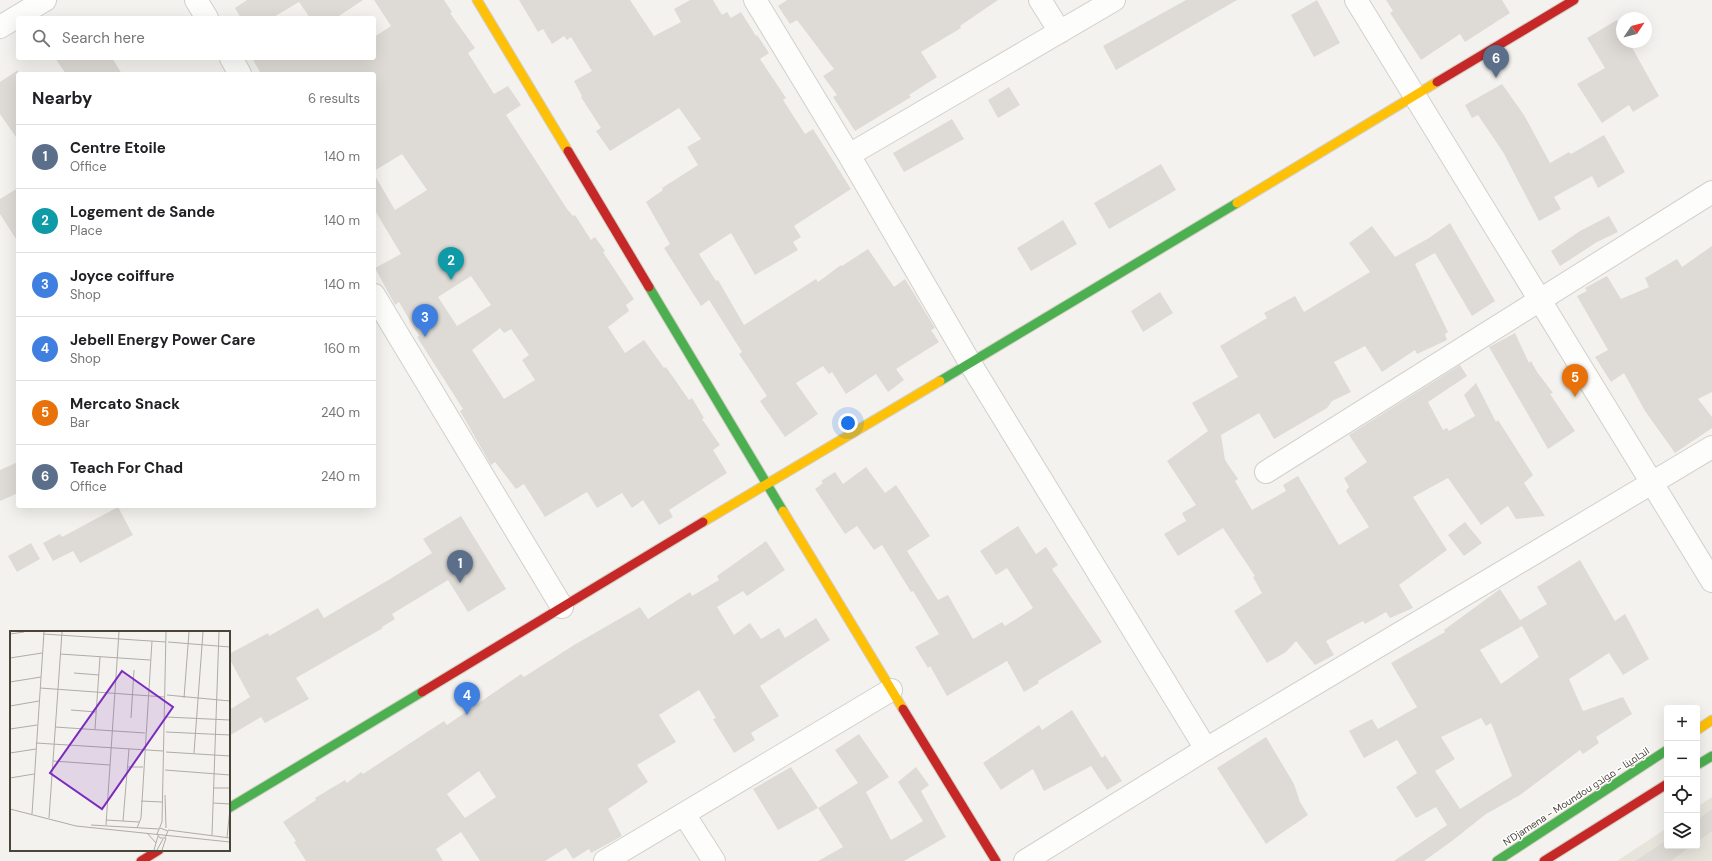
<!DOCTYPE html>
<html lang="en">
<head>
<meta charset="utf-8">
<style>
	:root { --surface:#fff; --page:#f2f2f2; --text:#202124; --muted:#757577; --line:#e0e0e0; --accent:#2563eb }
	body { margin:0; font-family:"DM Sans",Cairo,sans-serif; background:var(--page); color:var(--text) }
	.controls { position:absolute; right:12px; bottom:12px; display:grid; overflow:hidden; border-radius:4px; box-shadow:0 4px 16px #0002 }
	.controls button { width:36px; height:36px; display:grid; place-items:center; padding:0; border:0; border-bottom:1px solid var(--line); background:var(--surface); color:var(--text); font:20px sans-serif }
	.compass { position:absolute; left:1616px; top:12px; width:36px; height:36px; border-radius:50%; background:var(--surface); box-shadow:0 4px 16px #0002; rotate:55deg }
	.you { position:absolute; left:848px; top:423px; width:14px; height:14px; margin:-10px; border:3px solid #fff; border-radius:50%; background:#1a73e8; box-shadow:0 0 0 6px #1a73e833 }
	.badge { display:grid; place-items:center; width:26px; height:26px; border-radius:50%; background:var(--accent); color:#fff; font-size:13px; font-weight:700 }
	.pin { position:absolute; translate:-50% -33px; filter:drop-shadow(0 1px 2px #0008) }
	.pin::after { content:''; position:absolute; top:21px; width:14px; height:12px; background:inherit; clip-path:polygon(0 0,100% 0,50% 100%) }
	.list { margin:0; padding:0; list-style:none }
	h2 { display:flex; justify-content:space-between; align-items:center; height:52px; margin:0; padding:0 16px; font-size:17px }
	h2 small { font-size:13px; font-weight:400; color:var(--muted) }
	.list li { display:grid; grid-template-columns:26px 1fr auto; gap:12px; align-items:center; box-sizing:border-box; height:64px; padding:0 16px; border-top:1px solid var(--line) }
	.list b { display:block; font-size:15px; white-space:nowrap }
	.list p { margin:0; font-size:13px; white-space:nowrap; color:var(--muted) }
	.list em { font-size:13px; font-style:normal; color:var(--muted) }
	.icon { flex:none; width:22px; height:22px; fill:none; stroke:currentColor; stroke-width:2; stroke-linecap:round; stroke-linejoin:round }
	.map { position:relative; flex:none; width:1712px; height:861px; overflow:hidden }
	.search { position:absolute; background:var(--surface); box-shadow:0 4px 16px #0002; left:16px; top:16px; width:360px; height:44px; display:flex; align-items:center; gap:10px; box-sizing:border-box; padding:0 14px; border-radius:4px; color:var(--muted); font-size:15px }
	.panel { position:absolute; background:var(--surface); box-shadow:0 4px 16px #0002; left:16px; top:72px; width:360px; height:436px; border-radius:4px }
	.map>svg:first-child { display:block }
</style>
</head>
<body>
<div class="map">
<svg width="1712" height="861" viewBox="0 0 1712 861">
	<rect width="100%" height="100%" fill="#f4f2ee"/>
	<!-- residential -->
	<path fill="#e7e4dc" d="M 1712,797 L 1712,861 L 1617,861 L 1667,828 L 1667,846 L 1697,846 L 1697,807 Z"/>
	<!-- building -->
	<path fill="#dedbd6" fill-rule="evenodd" d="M 247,0 L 363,0 L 336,18 L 310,18 L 299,2 L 272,18 L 241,18 L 235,8 Z
		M 374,0 L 444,0 L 452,12 L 450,13 L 475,48 L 468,53 L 494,94 L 508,86 L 521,105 L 506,115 L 567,209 L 573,216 L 575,215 L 591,240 L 595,237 L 605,251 L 603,252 L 634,299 L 626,305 L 629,311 L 608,327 L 625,353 L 644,340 L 664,368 L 666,367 L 689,400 L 692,398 L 704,418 L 702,419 L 720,445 L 713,450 L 727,473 L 669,510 L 673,517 L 659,525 L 643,500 L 632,508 L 622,493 L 597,508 L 587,492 L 545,517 L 524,484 L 516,489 L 495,462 L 491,465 L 460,411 L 463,409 L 417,337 L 419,336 L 399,302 L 395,305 L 375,268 L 401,254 L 374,209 L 374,174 L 395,210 L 427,190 L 402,154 L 374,171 L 374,74 L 261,74 L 252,58 L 374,58 L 374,37 L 391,26 ZM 471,276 L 491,305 L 457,326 L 438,297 ZM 500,328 L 504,333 L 511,329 L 529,355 L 522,360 L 535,380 L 504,399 L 472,350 Z
		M 519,0 L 630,0 L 654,36 L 681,22 L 674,9 L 690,0 L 713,0 L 722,15 L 727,12 L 731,18 L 741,12 L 756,36 L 757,35 L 769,53 L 760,59 L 786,98 L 783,100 L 805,134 L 813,129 L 851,189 L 794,226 L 801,237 L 793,242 L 798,250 L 755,275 L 731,233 L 699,254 L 716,281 L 718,280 L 744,325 L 816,279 L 818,282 L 841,265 L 842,266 L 868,249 L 894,287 L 905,279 L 935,328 L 931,330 L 939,342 L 896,369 L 904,380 L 888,392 L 876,374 L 846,394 L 832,372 L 829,374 L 823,366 L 796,383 L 818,414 L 785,437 L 760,401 L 767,396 L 739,354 L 742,352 L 709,300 L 701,306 L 664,248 L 670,244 L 646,202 L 663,190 L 662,188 L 698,165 L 687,147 L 701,139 L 679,108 L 610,151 L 596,131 L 601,128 L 581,97 L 582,96 L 574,81 L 592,71 L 571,37 L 567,40 L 564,36 L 552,44 L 543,29 L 538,32 Z
		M 787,0 L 998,0 L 960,26 L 961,28 L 921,52 L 937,77 L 909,95 L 911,97 L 855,131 L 833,97 L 837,95 L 823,76 L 834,69 L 797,20 L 790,24 L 778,6 Z
		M 1186,0 L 1237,0 L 1116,70 L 1103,46 Z
		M 1317,0 L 1340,43 L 1314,57 L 1291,15 Z
		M 1386,0 L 1502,0 L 1510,13 L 1465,42 L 1460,34 L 1421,60 L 1390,13 L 1393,11 Z
		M 1617,20 L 1622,28 L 1622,42 L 1629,42 L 1659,96 L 1633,112 L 1629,105 L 1602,123 L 1577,84 L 1605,68 L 1587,38 Z
		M 55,58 L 112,58 L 122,74 L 66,74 Z
		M 18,70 L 18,140 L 0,114 L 0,82 Z
		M 1502,84 L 1524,115 L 1550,163 L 1569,152 L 1571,154 L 1604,135 L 1625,172 L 1598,188 L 1592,176 L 1554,197 L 1561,209 L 1539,221 L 1503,152 L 1478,115 L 1472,118 L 1465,105 Z
		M 1009,87 L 1020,105 L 998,118 L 988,100 Z
		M 952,119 L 964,139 L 904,172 L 893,153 Z
		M 1161,164 L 1176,190 L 1109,229 L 1094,203 Z
		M 18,188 L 18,242 L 0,214 L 0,199 Z
		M 1609,216 L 1618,232 L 1597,242 L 1560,266 L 1551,251 L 1580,231 Z
		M 1063,220 L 1077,244 L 1031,271 L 1017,248 Z
		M 1450,223 L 1495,301 L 1472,316 L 1435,253 L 1415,264 L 1448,332 L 1445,334 L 1447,340 L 1417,354 L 1415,350 L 1382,372 L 1365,346 L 1334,362 L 1351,392 L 1332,401 L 1327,408 L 1274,439 L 1259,413 L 1221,435 L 1225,460 L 1238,479 L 1235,481 L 1252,510 L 1286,491 L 1283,485 L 1298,476 L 1339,545 L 1369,527 L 1346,491 L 1349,487 L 1344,478 L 1367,462 L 1349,435 L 1460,365 L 1467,376 L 1428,402 L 1443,430 L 1447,428 L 1449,431 L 1475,416 L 1464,395 L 1476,383 L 1496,422 L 1498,420 L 1533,475 L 1524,483 L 1545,516 L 1516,519 L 1508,506 L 1481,525 L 1448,478 L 1413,497 L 1447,550 L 1399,585 L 1413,608 L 1390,618 L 1386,612 L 1365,624 L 1363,621 L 1326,641 L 1334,655 L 1315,665 L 1296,641 L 1286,652 L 1267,663 L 1234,611 L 1262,593 L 1253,577 L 1255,576 L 1223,528 L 1178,556 L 1164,534 L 1186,521 L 1182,513 L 1196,505 L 1167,461 L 1208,431 L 1192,403 L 1238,377 L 1220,346 L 1267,318 L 1264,313 L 1295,296 L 1304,312 L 1370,272 L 1349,243 L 1372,226 L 1395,257 L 1429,238 Z
		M 1712,246 L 1712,392 L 1698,399 L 1712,417 L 1712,428 L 1675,453 L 1645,411 L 1624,373 L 1611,382 L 1595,357 L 1608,350 L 1577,296 L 1587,291 L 1585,288 L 1607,276 L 1621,299 L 1649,287 L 1645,278 L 1677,259 L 1682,267 Z
		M 1160,292 L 1173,313 L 1143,332 L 1131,311 Z
		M 1515,333 L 1529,363 L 1531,361 L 1537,372 L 1553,393 L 1550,394 L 1575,431 L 1548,449 L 1489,347 Z
		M 18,462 L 18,493 L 0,501 L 0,470 Z
		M 866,467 L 885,493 L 896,485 L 930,536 L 907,551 L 938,600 L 948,595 L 973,639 L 1002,622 L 1005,626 L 1033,608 L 1007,568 L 996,575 L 980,551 L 1018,526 L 1036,554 L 1046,547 L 1058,565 L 1052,569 L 1102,642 L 1038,681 L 1039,683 L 1024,692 L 1007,661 L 947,696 L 930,666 L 928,668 L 915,647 L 939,634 L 913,591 L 911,592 L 882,545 L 874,550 L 857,526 L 845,534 L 815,489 L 823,483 L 821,481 L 835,472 L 843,484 Z
		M 118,507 L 133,535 L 80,563 L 73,551 L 53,561 L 43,543 L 60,534 L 62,537 Z
		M 461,516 L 506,589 L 468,612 L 448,580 L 392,614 L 395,619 L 382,627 L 383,628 L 296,678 L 309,699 L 265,723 L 261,717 L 229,736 L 229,710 L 250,697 L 229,658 L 229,654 L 268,633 L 269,636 L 318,608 L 324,618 L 390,579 L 432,553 L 423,539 Z
		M 1465,522 L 1482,543 L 1464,556 L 1448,535 Z
		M 766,541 L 785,570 L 747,596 L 743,591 L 717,607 L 734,635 L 750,623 L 761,639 L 779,628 L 785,638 L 816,618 L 830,640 L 760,686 L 779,716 L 751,733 L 755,740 L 734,753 L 713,719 L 716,718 L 699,690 L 659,715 L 676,742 L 637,765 L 648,782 L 608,809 L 622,836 L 591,853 L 589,849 L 573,859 L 566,848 L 545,861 L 480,861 L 461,832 L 436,849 L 443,861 L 306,861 L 294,842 L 296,841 L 283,822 L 316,800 L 315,798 L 345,780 L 347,783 L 361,772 L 363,774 L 444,721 L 447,725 L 521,674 L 524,677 L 574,645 L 640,607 L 648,619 L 690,592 L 692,596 L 719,580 L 717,576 ZM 479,771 L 496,797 L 465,818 L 447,794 Z
		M 31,543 L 40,559 L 17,572 L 8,556 Z
		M 1580,560 L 1615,621 L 1625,614 L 1649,659 L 1623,675 L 1609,653 L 1569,679 L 1583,711 L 1623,697 L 1632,714 L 1596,737 L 1599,743 L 1583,754 L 1580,750 L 1520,795 L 1486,814 L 1452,841 L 1424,861 L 1394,861 L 1447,825 L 1436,807 L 1416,818 L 1396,787 L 1417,773 L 1397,740 L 1364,758 L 1349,731 L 1372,719 L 1378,729 L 1417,707 L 1391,663 L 1445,632 L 1444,630 L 1500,589 L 1520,620 L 1547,604 L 1537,587 ZM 1522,626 L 1539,657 L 1501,684 L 1480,650 ZM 1481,718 L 1486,726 L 1491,723 L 1512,776 L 1460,809 L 1435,771 L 1455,759 L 1441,737 Z
		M 1072,710 L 1102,758 L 1105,755 L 1122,781 L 1107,790 L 1091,766 L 1044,791 L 1033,769 L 1001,790 L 983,763 L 1039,725 L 1042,730 Z
		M 859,734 L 889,777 L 866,792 L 891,840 L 923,821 L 898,782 L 916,767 L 929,785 L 921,791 L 946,837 L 904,861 L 818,861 L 843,847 L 818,808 L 858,783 L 835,750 Z
		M 1266,737 L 1294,784 L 1300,802 L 1308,815 L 1266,844 L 1217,768 Z
		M 791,767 L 818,808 L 778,830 L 753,789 Z
		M 1712,809 L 1712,831 L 1697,842 L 1697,820 Z
		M 1667,840 L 1667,846 L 1691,846 L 1671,861 L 1635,861 Z"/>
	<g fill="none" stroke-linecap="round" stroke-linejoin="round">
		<defs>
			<path id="street" d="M 196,0 L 207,18
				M 755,0 L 849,155 L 970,363 L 1206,749
				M 1040,0 L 1060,32
				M 1356,0 L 1712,581
				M 0,27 L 45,0
				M 231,58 L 240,74
				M 849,155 L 1114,0
				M 374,295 L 562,607
				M 1266,472 L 1712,192
				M 684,814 L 714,861
				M 605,861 L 891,690
				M 1025,861 L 1206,749 L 1712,447"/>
			<path id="fast" d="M 649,287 L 783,511
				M 940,381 L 1237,203
				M 1697,765 L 1712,756
				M 229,808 L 422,692
				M 1497,861 L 1667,750"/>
			<path id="slow" d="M 477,0 L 568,151
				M 1237,203 L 1437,82
				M 783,511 L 903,709
				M 703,522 L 940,381
				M 1697,730 L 1712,720"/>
			<path id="jam" d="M 1437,82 L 1574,0
				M 568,151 L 649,287
				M 422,692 L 703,522
				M 903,709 L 996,861
				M 141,861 L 159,850
				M 1544,861 L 1667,784"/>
		</defs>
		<!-- street casing -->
		<use href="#street" stroke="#d2d0cb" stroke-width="24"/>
		<!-- fast casing -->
		<use href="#fast" stroke="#d3cfc5" stroke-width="11"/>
		<!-- slow casing -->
		<use href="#slow" stroke="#d3cfc5" stroke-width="11"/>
		<!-- jam casing -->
		<use href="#jam" stroke="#d3cfc5" stroke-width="11"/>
		<!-- street -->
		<use href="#street" stroke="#fdfdfc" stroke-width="22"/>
		<!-- fast -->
		<use href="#fast" stroke="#4caf50" stroke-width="9"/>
		<!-- slow -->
		<use href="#slow" stroke="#ffc107" stroke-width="9"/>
		<!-- jam -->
		<use href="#jam" stroke="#c62828" stroke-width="9"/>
	</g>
	<g text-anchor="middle" stroke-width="3" stroke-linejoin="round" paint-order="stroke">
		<!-- street labels -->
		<g font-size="10" fill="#4b4439" stroke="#fff">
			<text transform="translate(1576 796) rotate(-33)" y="4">N'Djamena - Moundou انجامينا - موندو</text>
		</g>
	</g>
	<!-- overview -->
	<g transform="translate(10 631)">
		<rect width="220" height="220" fill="#f4f2ee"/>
		<path fill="none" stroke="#b0aca6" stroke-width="1" d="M 0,3 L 14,1M 33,3 L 156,11M 158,11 L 220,16M 50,23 L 140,29M 0,27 L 32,22M 64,42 L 89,44M 0,51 L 31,46M 30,57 L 155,66M 157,64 L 220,70M 174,67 L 179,1M 0,75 L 29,70M 61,79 L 86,81M 156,86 L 220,89M 121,87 L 124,39M 45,96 L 135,102M 0,98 L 27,94M 85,98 L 90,26M 156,101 L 220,104M 26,112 L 153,120M 156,121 L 220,125M 0,122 L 26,118M 184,122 L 193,1M 43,130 L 100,134M 117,136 L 133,136M 155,139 L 220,144M 0,147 L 24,143M 204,157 L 220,157M 155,164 L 156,197M 131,170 L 152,171M 203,172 L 220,173M 0,178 L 66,195 L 220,211M 22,183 L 34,1M 39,187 L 52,1M 96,189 L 129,191M 113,190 L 119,118M 81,194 L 149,198M 96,194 L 109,1M 127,197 L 131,187 L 142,10M 150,197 L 158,200 L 155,207 L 150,207 L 147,203 L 152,191 L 156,1M 158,199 L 220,207M 137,202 L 146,212M 202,204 L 209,1M 217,206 L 220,178M 144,219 L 148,205M 147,219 L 153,208M 152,219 L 156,207"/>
		<path fill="#7b2cbf" fill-opacity="0.15" stroke="#7b2cbf" stroke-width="2" d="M 112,40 L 163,76 L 92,178 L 40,142 Z"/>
		<rect width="220" height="220" fill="none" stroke="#4b4439" stroke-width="2"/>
	</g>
</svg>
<div class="controls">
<button>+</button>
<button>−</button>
<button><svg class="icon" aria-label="locate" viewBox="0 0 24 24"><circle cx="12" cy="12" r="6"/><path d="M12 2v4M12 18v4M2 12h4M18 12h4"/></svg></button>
<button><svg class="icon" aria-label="layers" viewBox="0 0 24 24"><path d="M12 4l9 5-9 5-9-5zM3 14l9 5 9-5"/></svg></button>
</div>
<svg class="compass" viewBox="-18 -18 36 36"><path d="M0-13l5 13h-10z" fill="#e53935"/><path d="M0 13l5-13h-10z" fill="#757577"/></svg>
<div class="you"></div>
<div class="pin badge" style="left:460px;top:583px;background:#5c6f8a">1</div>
<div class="pin badge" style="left:451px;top:280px;background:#0f9aa8">2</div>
<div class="pin badge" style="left:425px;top:337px;background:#3f7fe0">3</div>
<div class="pin badge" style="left:467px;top:715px;background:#3f7fe0">4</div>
<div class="pin badge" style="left:1575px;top:397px;background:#e8710a">5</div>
<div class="pin badge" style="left:1496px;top:78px;background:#5c6f8a">6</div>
<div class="search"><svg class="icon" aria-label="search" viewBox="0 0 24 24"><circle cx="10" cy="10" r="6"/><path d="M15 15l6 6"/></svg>Search here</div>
<section class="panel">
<h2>Nearby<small>6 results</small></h2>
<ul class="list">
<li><span class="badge" style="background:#5c6f8a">1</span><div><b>Centre Etoile</b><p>Office</p></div><em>140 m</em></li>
<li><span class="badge" style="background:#0f9aa8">2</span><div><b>Logement de Sande</b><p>Place</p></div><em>140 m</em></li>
<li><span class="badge" style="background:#3f7fe0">3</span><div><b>Joyce coiffure</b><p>Shop</p></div><em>140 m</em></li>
<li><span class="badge" style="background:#3f7fe0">4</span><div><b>Jebell Energy Power Care</b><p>Shop</p></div><em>160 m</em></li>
<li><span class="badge" style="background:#e8710a">5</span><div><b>Mercato Snack</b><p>Bar</p></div><em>240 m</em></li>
<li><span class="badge" style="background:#5c6f8a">6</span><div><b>Teach For Chad</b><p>Office</p></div><em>240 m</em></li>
</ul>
</section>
</div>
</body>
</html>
